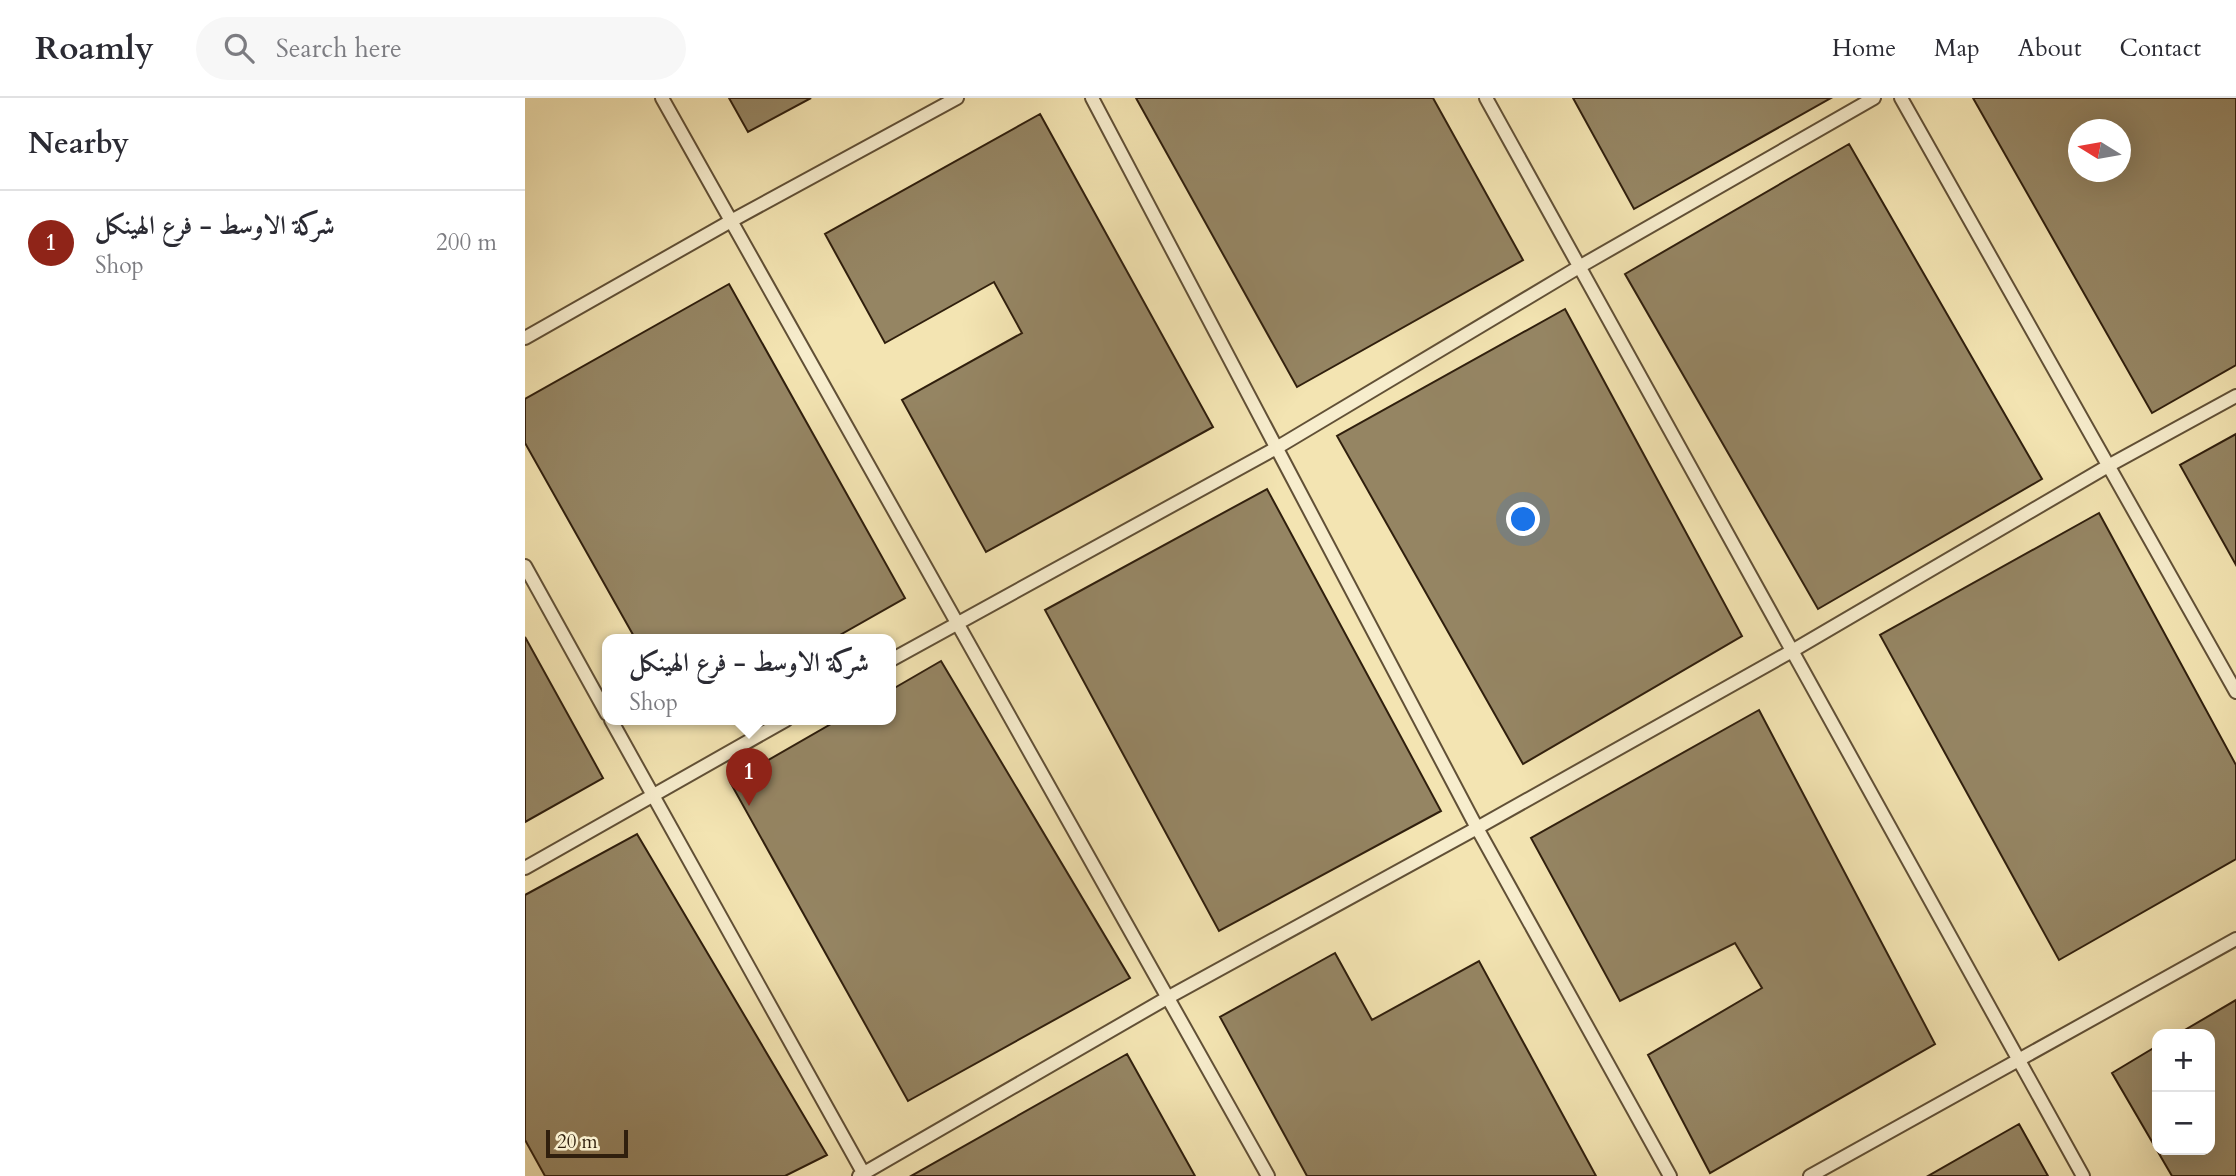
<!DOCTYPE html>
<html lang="en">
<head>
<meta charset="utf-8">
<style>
	:root { --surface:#fff; --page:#f7f7f7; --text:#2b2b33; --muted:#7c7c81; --line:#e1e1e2; --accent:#8f2418 }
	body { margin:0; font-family:Cardo,Amiri,serif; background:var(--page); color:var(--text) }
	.controls { position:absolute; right:21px; bottom:21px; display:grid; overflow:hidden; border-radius:14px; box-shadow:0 7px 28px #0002 }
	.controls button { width:63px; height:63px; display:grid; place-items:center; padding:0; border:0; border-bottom:2px solid var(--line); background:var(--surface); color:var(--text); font:35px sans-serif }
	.compass { position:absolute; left:1543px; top:21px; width:63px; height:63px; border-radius:50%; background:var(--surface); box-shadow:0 7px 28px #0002; rotate:281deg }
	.scale { position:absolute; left:21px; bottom:18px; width:82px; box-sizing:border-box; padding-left:7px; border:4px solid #301f0d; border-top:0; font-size:19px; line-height:24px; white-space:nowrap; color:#301f0d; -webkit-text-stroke:5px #f7edcd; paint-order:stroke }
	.you { position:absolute; left:999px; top:422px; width:24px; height:24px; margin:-18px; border:5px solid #fff; border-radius:50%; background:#1a73e8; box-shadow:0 0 0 10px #1a73e833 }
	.badge { display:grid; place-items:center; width:46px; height:46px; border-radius:50%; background:var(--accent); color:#fff; font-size:23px; font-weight:700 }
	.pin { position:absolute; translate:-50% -58px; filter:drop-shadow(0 2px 4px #0008) }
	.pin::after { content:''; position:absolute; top:37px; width:24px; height:21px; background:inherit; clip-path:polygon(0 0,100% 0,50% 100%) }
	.popup { position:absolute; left:77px; top:536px; width:294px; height:91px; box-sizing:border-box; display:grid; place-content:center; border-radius:14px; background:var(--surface); filter:drop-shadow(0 2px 5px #0005); font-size:23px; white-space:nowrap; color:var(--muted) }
	.popup b { font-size:26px; color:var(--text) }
	.popup::after { content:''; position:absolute; left:50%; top:100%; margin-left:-14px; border:14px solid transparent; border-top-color:var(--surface) }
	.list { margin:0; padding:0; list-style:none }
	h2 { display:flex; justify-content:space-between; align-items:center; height:91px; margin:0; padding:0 28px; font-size:30px }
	h2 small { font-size:23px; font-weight:400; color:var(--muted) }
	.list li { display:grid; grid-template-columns:46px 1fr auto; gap:21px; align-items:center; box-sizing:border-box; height:105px; padding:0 28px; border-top:2px solid var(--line) }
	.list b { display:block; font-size:26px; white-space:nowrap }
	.list p { margin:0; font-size:23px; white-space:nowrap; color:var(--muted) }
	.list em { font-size:23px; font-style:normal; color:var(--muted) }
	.icon { flex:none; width:38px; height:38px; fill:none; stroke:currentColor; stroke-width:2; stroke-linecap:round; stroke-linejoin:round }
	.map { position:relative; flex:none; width:1711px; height:1078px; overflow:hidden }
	header { display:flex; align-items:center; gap:42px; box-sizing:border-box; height:98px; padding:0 35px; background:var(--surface); border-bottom:2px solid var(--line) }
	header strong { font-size:33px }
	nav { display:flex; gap:38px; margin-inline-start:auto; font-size:24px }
	.search { width:490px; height:63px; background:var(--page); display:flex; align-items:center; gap:18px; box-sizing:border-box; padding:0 24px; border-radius:38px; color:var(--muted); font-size:26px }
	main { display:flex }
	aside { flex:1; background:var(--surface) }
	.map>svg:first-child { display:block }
</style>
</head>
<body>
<header>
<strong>Roamly</strong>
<div class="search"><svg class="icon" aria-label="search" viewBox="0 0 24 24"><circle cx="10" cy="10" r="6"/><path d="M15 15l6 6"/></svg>Search here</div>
<nav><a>Home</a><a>Map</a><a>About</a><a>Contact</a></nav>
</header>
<main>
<aside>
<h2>Nearby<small></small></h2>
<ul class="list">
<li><span class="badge">1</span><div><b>شركة الاوسط - فرع الهينكل</b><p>Shop</p></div><em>200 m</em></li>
</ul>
</aside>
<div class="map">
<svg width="1711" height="1078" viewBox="0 0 1711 1078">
	<rect width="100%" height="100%" fill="#f3e4b2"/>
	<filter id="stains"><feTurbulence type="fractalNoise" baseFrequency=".00286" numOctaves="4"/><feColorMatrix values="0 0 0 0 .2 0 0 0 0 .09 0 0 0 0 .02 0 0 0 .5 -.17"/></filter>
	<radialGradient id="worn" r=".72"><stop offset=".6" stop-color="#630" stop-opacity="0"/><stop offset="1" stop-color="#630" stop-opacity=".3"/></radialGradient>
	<!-- building -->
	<path fill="#958563" stroke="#301f0d" stroke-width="2" fill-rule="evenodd" d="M 204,0 L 286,0 L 223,34 Z
		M 611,0 L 908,0 L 998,162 L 772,289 Z
		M 1048,0 L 1306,0 L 1109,111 Z
		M 1448,0 L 1711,0 L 1711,267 L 1627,315 ZM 1554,32 L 1596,32 L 1596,74 L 1554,74 Z
		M 515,16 L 688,329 L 461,454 L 377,302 L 497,235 L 469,184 L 360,245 L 300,136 Z
		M 1324,46 L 1517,381 L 1293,511 L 1100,176 Z
		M 204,186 L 380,500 L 306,542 L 111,542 L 0,345 L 0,301 Z
		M 1040,211 L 1217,538 L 998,666 L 812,338 Z
		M 1711,336 L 1711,467 L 1655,367 Z
		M 742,391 L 916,713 L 694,833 L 520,512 Z
		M 1574,415 L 1711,667 L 1711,761 L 1534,862 L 1355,537 Z
		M 0,539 L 78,680 L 0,724 Z
		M 416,563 L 605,880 L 383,1003 L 205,684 L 313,622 L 366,622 L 366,592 Z
		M 1234,612 L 1410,946 L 1185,1075 L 1123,957 L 1237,890 L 1210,845 L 1095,903 L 1006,740 Z
		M 112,736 L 302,1057 L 260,1078 L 20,1078 L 0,1042 L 0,797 Z
		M 810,855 L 847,922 L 954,863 L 1071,1078 L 782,1078 L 695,919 Z
		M 1711,902 L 1711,1078 L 1647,1078 L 1587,975 L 1632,948 L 1632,1052 L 1685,1052 L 1685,936 L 1653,936 Z
		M 602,956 L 670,1078 L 386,1078 Z
		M 1494,1026 L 1523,1078 L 1403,1078 Z"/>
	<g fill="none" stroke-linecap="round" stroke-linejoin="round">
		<defs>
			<path id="service" d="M 137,0 L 743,1078
				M 567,0 L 952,730 L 1145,1078
				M 961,0 L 1558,1078
				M 1376,0 L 1711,594
				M 0,240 L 206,123 L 432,0
				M 0,468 L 82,616
				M 366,562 L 753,349 L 1054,169 L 1349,0
				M 86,622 L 340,1078
				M 0,770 L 261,622
				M 334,1078 L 642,900 L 952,730 L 1267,553 L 1583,368 L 1711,298
				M 1285,1078 L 1711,841"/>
		</defs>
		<!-- service casing -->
		<use href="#service" stroke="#615036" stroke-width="16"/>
		<!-- service -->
		<use href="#service" stroke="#f7edcd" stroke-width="12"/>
	</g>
	<rect width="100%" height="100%" filter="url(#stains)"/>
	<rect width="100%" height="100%" fill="url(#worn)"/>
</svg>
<div class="controls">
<button>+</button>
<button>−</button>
</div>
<svg class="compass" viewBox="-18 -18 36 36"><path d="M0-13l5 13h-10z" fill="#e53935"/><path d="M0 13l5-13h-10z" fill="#7c7c81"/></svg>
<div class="scale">20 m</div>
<div class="you"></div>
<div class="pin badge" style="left:224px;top:708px">1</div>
<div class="popup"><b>شركة الاوسط - فرع الهينكل</b>Shop</div>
</div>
</main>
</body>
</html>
